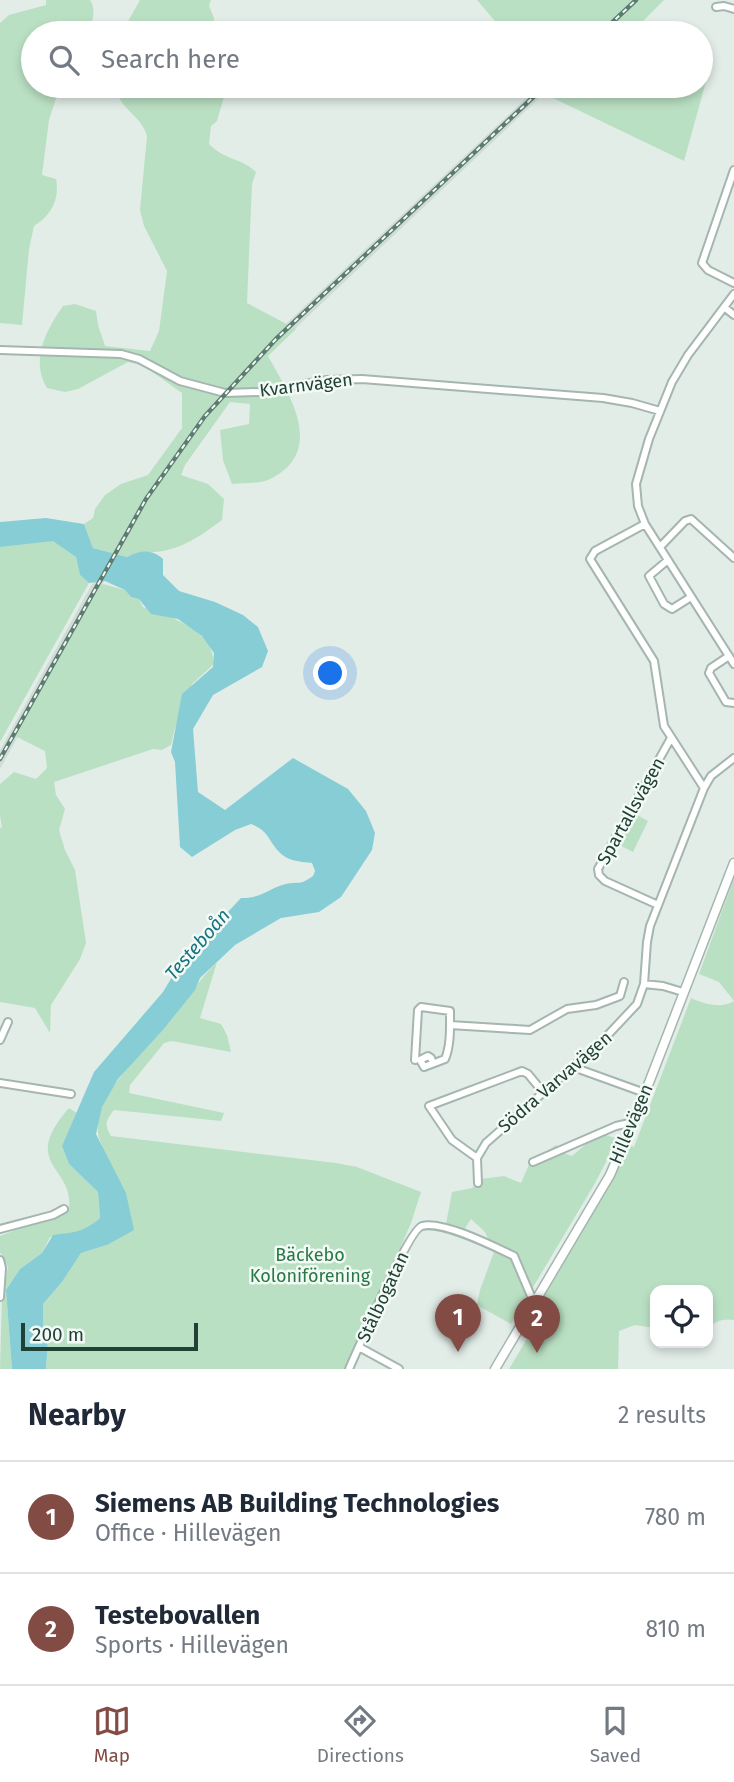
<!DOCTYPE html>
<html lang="en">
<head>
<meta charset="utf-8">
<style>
	:root { --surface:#fff; --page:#f6f6f7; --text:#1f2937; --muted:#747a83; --line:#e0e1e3; --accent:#824b44 }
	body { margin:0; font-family:"Fira Sans",sans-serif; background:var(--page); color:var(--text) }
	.controls { position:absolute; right:21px; bottom:21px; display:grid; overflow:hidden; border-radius:14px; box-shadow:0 4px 10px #0003 }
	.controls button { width:63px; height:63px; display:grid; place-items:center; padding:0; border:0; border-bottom:2px solid var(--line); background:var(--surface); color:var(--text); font:35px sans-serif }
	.scale { position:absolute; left:21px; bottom:18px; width:177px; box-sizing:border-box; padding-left:7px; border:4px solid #214036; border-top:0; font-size:19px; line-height:24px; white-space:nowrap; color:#214036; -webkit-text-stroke:5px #f3faf6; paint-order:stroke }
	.you { position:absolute; left:331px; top:674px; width:24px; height:24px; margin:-18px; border:5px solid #fff; border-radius:50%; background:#1a73e8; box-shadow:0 0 0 10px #1a73e833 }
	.badge { display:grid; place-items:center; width:46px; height:46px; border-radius:50%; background:var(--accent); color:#fff; font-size:23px; font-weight:700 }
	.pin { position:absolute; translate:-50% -58px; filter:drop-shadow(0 2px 4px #0008) }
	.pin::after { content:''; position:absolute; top:37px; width:24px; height:21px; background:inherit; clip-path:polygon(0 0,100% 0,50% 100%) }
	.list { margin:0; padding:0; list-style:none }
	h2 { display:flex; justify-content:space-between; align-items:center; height:91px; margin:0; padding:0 28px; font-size:30px }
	h2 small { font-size:23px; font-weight:400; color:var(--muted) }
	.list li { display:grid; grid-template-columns:46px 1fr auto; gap:21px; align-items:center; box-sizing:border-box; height:112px; padding:0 28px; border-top:2px solid var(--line) }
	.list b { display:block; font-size:26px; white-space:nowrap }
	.list p { margin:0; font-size:23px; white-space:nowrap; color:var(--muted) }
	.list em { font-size:23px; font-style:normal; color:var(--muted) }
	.icon { flex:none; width:38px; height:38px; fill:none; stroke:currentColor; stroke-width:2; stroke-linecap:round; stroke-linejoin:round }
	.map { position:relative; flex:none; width:734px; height:1369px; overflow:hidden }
	.search { position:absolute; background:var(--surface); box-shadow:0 4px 10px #0003; left:21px; right:21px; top:21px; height:77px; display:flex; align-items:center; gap:18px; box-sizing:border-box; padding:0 24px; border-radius:38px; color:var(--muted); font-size:26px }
	.sheet { height:315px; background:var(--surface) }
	nav { display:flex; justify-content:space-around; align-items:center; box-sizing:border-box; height:98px; border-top:2px solid var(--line); background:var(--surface); font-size:19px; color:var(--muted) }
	nav a { display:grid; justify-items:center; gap:4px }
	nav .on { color:var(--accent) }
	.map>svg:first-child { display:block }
</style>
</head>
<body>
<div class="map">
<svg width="734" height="1369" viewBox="0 0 734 1369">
	<rect width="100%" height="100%" fill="#e2ede8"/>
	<!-- built -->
	<path fill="#d0ddd7" d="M 539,86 L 552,86 L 247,374 L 120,552 L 0,769 L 0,750 L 112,548 L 273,336 Z"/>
	<!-- green -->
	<path fill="#bae0c3" d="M 46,0 L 90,0 C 97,10 92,23 88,33 L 33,33 L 33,86 L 60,86 L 49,120 L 42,175 L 56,179 C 60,199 51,216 34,226 L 29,249 L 22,325 L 0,323 L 0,23 L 9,15 L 46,5 Z
		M 140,0 L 211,0 L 209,6 L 214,18 L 213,33 L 124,33 L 127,23 Z
		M 477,0 L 664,0 L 631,33 L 505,33 Z
		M 701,74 L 707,78 L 684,161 L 528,86 L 701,86 Z
		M 116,86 L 227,86 L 217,121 L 211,126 L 209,144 C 224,160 242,158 256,172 L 252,184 L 247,303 L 296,329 L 268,356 C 289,394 327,451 270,479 C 260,484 243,483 232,484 L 223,460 L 220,430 L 249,424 L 250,404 L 230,402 L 185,465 L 181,475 L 208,484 L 224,499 L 222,520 C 202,535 181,550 155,552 C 143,553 138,551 127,557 L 93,548 L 84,524 L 93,518 L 95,509 L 105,495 L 121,484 L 148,475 L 182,428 L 182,393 L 144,366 L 128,362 L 78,389 L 65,392 L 47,388 C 30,360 46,330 63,306 L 75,304 L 96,311 L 98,325 L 105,346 L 150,351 L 159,331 L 167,271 L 144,226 L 140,210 L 147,136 C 140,113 119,111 116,86 Z
		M 53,540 L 76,557 L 80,575 L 89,583 L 0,742 L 0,547 Z
		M 103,584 L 125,590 L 131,597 L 139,599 L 143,607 C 170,617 214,629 214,664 L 192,684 L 175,728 L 171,745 L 162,750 L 153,749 L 54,782 L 56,795 L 65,809 L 59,830 L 65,850 L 75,870 L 86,943 L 80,959 L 51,1005 L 50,1033 L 35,1008 L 0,1002 L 0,827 L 2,829 L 0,815 L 0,784 L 14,772 L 36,779 L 47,768 L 45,751 L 15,736 L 98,587 Z
		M 635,814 L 648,821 L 633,852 L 619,845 Z
		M 734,878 L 734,1001 L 719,982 L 699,974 Z
		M 217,962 L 200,1018 L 221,1024 L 227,1035 L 231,1052 L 172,1041 L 164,1043 L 130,1085 L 129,1093 L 224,1113 L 221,1121 L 114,1110 C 106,1120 104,1125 111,1136 L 336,1163 L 357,1167 L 421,1192 L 411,1223 L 348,1369 L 46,1369 L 48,1339 L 43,1325 L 43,1304 L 62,1282 L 81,1253 L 107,1245 L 102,1145 C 81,1105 141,1056 164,1029 C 183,1007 196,982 217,962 Z
		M 691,998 C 705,1004 720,1009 734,1001 L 734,1320 C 725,1318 714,1321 708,1328 L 708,1290 L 655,1290 L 655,1328 L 635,1325 L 619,1331 L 618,1369 L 509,1369 L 534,1327 L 530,1319 L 616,1171 L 628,1144 L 634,1147 Z
		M 69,1108 L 77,1113 L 62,1146 L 69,1164 L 98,1192 L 100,1218 L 85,1231 L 50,1237 L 42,1253 L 20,1269 L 6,1290 L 12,1369 L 0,1369 L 2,1298 L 8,1267 L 0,1252 L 0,1236 L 20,1228 L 62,1216 L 69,1208 C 74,1166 19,1165 69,1108 Z
		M 603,1134 L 618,1139 L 594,1185 L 511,1324 L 477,1305 L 480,1290 L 494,1252 L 485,1232 L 471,1219 L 464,1230 L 446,1224 L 452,1192 L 472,1188 L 481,1179 L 504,1176 L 521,1183 L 530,1162 L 556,1145 L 566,1154 L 572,1156 L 593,1138 Z"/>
	<!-- water -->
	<path fill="#87cdd5" d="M 46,518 L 84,524 L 93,548 L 127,557 C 141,550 151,549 163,559 L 163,575 L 179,591 L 215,602 L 243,615 L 258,627 L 268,651 L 262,667 L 213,695 L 193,729 L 198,792 L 225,810 L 293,758 L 348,789 L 366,811 L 375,833 L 372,850 L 341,897 L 319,912 L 281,918 L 235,945 L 200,978 L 195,990 L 164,1029 L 118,1079 L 102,1107 L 96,1134 L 126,1193 L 134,1230 L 107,1245 L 81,1253 L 62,1282 L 43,1304 L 43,1325 L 48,1339 L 46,1369 L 12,1369 L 6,1290 L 20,1269 L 42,1253 L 53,1235 C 75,1232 82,1233 100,1218 L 98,1192 L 69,1164 L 62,1146 L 94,1072 L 163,992 L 181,962 L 241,898 C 261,899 269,888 286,884 C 300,881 299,886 313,876 L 315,871 L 312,863 C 303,862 290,861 284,856 C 268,844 271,831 251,824 L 235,830 L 192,857 L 180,847 L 175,762 L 171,752 L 182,694 L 213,667 L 214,653 L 202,636 L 178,619 L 151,614 L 139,599 L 131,597 L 125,590 L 105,581 L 89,583 L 80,575 L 76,557 L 53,541 L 0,547 L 0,522 Z"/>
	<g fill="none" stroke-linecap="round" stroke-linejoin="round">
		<defs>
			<path id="minor" d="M 716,7 L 724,6 L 734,9
				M 734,170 L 702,263 L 708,270 L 734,283
				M 734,294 L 688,355 L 672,382 L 649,439 L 636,484 L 638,506 L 645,524 L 734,664
				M 724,307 L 734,315
				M 0,350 L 121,354 L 139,359 L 180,381 L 225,393 L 260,392 L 327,380 L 362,379 L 603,398 L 632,403 L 660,411
				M 645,524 L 595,551 L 590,559 L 654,661 L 664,726 L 704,788
				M 660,547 L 685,521 L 691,519 L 734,558
				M 668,560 L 649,576 L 664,604 L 672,609 L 691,597
				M 729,656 L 711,668 L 709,673 L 726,702 L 734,703
				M 658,905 L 605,881 L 599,875 L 598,869 L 671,738
				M 644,984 L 663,986 L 683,992
				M 450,1025 L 530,1030 L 567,1009 L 596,1005 L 620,996 L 624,982
				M 0,1040 L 8,1022
				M 415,1060 L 418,1010 L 421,1007 L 450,1011 C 450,1026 451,1045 445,1059 L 424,1067 L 420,1060 L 428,1056 L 431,1058 L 433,1063
				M 573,1067 L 645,1093
				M 0,1083 L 71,1094
				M 477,1158 L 452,1140 L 429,1106 L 522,1071 L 528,1074 L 543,1092
				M 533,1162 L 616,1126 L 634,1122
				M 478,1183 L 477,1158 L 486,1143 L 605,1038 L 637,1004 L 644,984 L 647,942 L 650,926 L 704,788 L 711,776 L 734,758
				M 0,1229 L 53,1215 L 64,1209
				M 0,1260 L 2,1268 L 0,1297
				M 359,1347 L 399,1369
				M 349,1369 C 358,1349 409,1229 422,1226 C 442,1220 495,1247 514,1256 L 534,1303"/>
			<path id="tertiary" d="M 495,1369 L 610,1175 L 645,1093 L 734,863"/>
		</defs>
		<!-- minor casing -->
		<use href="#minor" stroke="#a4b6af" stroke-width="10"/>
		<!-- tertiary casing -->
		<use href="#tertiary" stroke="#a4b6af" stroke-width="11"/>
		<!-- minor -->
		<use href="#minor" stroke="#fff" stroke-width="6"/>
		<!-- tertiary -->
		<use href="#tertiary" stroke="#fff" stroke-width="8"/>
		<defs>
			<path id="rail" d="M 601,33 L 636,0
				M 0,759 L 146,499 L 205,416 L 276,339 L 545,86"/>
		</defs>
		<!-- rail casing -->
		<use href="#rail" stroke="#5c7b71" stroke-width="4.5"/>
		<!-- rail -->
		<use href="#rail" stroke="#f3faf6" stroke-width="2" stroke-dasharray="5" stroke-linecap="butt"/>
	</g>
	<g text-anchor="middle" stroke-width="5" stroke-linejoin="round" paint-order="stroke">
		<!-- street labels -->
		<g font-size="18" fill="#214036" stroke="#f3faf6">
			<text transform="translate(306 385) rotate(-7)" y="6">Kvarnvägen</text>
			<text transform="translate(631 811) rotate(-61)" y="6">Spartallsvägen</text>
			<text transform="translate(555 1082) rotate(-41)" y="6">Södra Varvavägen</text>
			<text transform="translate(631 1124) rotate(-67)" y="6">Hillevägen</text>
			<text transform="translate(383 1297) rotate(-65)" y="6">Stålbogatan</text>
		</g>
		<!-- park labels -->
		<g font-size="18" fill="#297944" stroke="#f3faf6">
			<text x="310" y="1261">Bäckebo<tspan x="310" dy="21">Koloniförening</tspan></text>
		</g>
		<!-- water labels -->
		<g font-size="19" font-style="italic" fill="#177380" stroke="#f3faf6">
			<text transform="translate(197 944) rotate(-49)" y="7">Testeboån</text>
		</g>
	</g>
</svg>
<div class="controls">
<button><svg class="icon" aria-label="locate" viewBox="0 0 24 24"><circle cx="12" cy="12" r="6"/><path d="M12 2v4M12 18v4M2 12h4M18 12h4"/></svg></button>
</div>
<div class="scale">200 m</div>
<div class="you"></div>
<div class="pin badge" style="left:458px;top:1352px">1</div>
<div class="pin badge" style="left:537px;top:1353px">2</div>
<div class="search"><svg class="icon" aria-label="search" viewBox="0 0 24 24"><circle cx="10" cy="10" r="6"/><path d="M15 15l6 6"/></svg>Search here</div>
</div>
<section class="sheet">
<h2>Nearby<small>2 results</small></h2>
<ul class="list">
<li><span class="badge">1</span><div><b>Siemens AB Building Technologies</b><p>Office · Hillevägen</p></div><em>780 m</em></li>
<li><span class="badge">2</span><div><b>Testebovallen</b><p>Sports · Hillevägen</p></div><em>810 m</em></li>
</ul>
</section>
<nav>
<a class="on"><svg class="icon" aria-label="map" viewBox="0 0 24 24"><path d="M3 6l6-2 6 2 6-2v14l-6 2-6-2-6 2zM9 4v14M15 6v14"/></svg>Map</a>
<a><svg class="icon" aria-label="directions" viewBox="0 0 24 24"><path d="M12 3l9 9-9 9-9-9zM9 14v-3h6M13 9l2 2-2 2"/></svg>Directions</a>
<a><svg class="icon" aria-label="saved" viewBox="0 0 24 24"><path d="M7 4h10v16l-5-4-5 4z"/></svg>Saved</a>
</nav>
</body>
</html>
